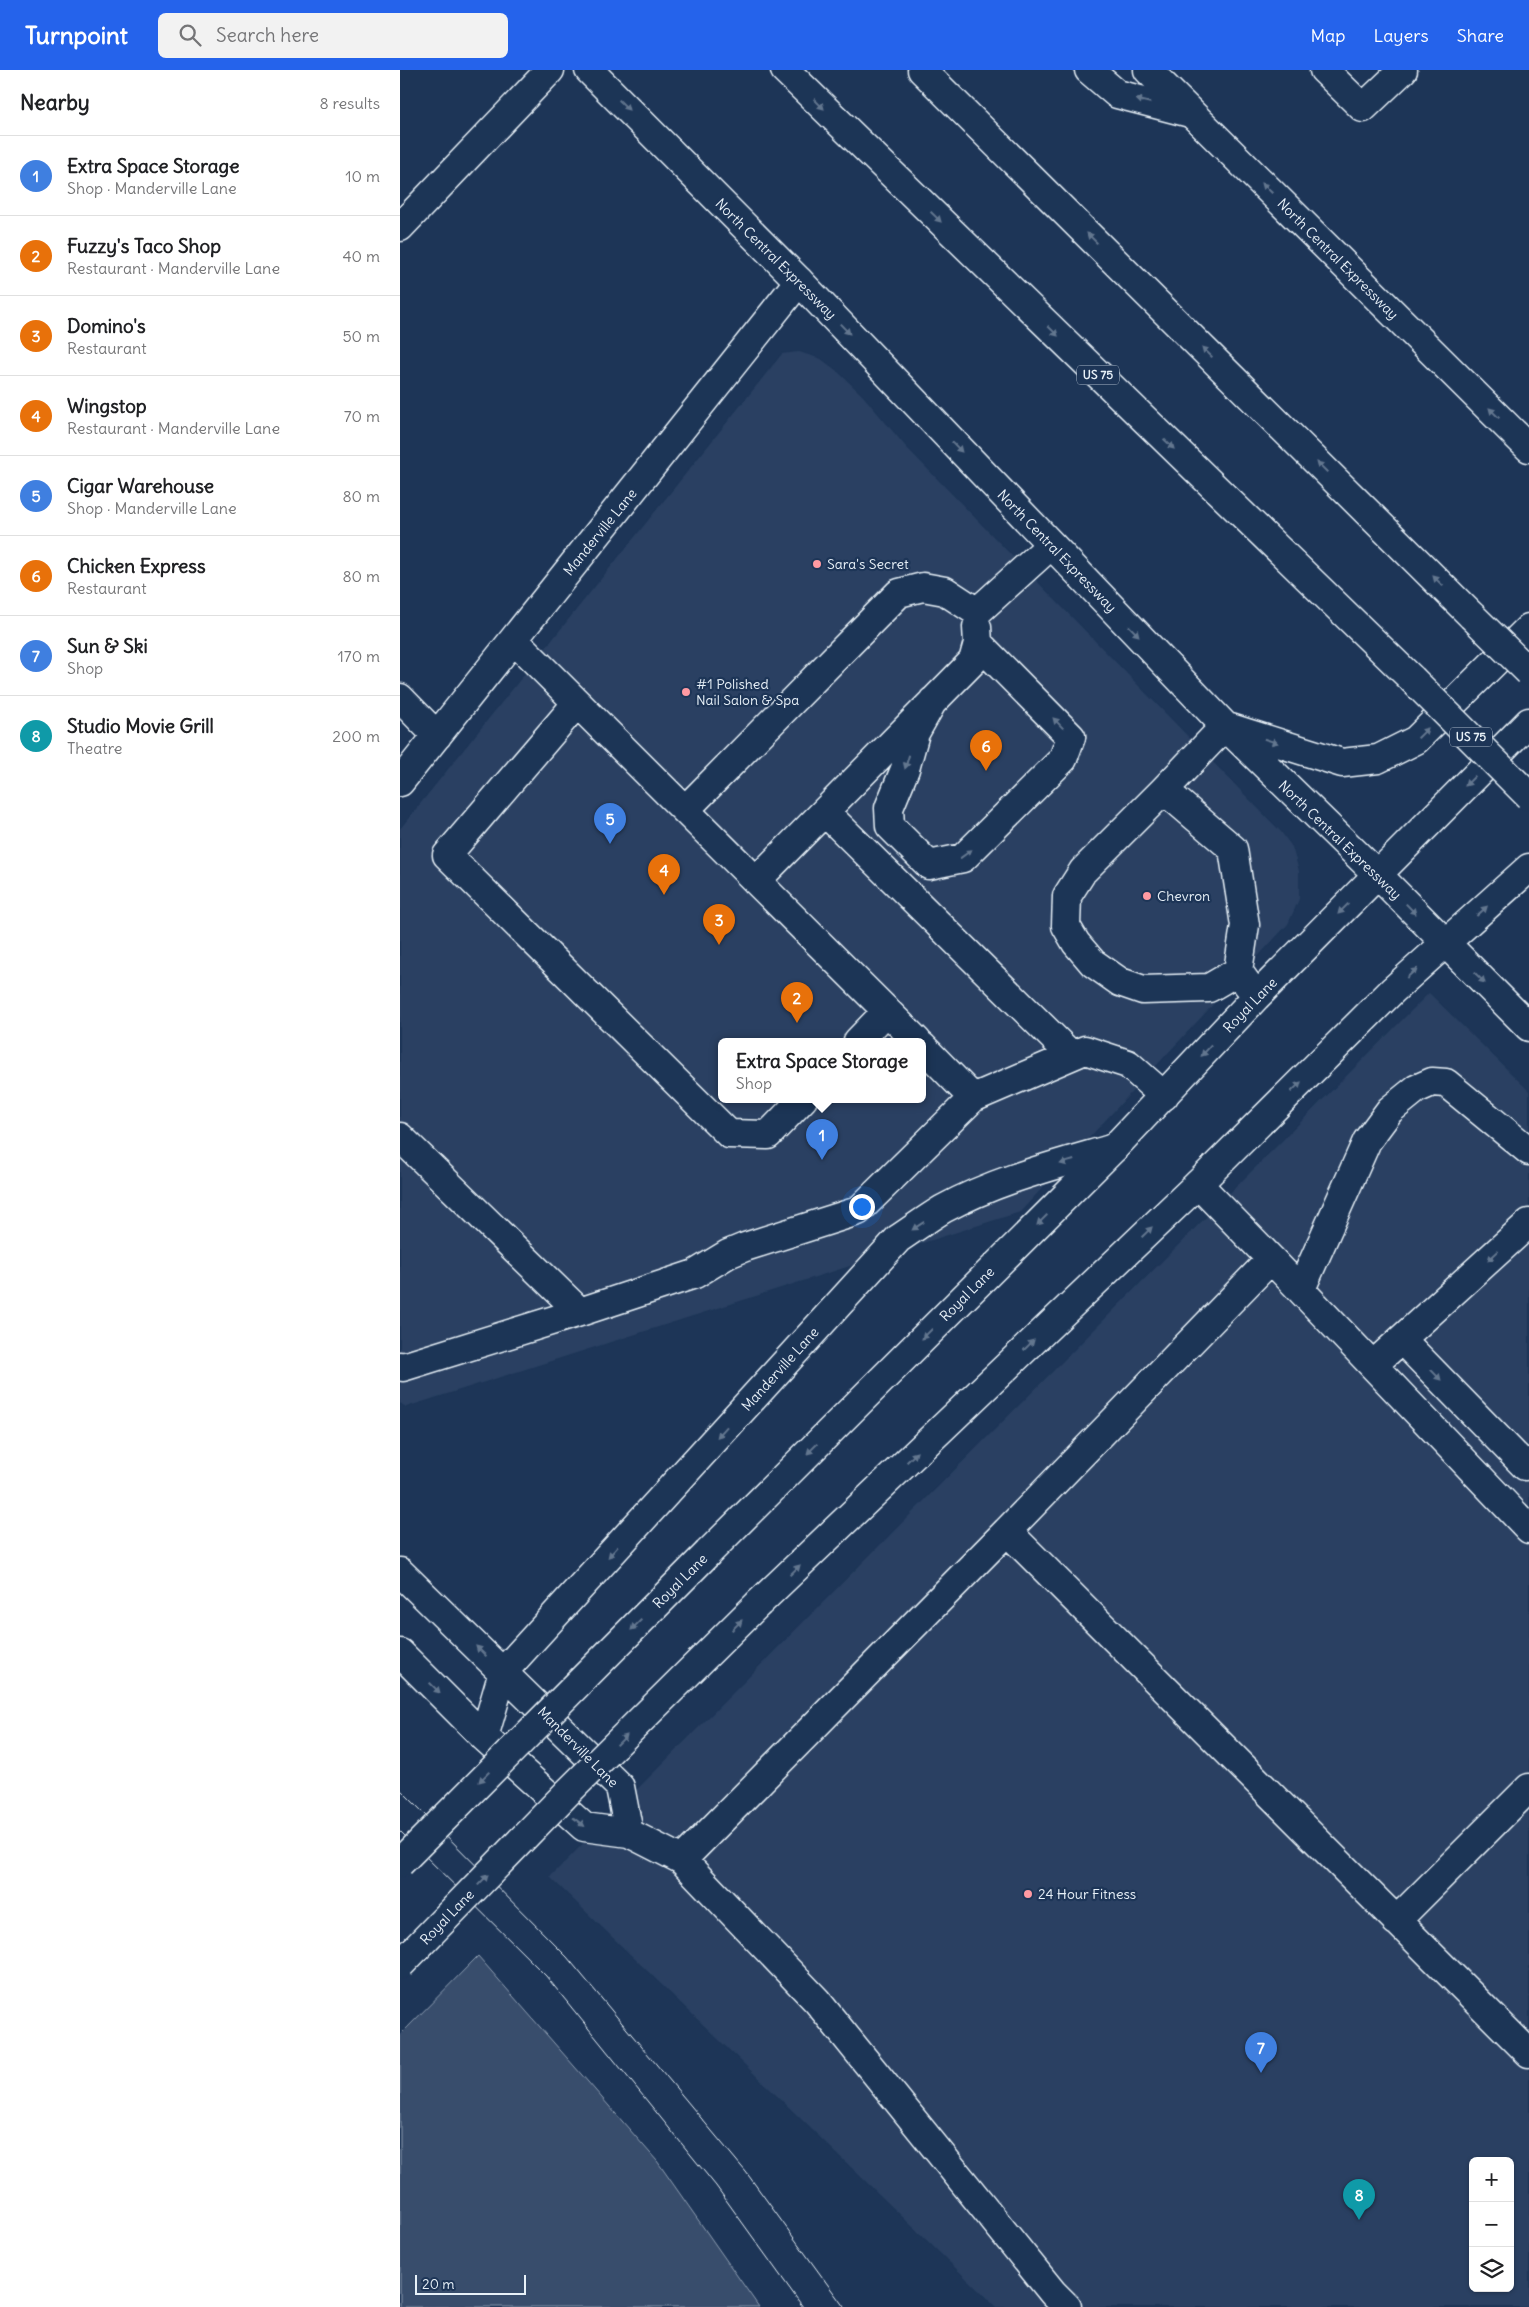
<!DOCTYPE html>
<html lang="en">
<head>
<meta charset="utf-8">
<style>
	:root { --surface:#fff; --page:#f2f2f2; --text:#202124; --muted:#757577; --line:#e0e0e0; --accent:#2563eb }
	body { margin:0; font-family:Delius,sans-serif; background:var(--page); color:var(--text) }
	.controls { position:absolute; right:15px; bottom:15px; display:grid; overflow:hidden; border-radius:8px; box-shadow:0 1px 4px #0004 }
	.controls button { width:45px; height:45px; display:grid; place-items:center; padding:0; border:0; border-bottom:1px solid var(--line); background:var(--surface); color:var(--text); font:25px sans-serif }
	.scale { position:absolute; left:15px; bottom:12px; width:111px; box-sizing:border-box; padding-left:5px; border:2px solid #e8f1f8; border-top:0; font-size:14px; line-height:18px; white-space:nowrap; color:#e8f1f8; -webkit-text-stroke:4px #1d3557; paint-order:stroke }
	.you { position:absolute; left:461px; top:1136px; width:18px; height:18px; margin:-12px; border:4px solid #fff; border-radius:50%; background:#1a73e8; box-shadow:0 0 0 8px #1a73e833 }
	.badge { display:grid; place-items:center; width:32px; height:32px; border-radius:50%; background:var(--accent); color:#fff; font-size:16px; font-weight:700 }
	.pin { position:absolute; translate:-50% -41px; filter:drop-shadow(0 1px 2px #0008) }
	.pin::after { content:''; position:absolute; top:26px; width:18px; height:15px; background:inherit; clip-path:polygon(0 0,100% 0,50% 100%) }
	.popup { position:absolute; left:318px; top:968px; width:208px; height:65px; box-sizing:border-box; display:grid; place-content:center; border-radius:8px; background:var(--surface); filter:drop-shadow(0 1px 4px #0005); font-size:16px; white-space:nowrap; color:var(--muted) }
	.popup b { font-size:19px; color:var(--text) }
	.popup::after { content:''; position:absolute; left:50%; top:100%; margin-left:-10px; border:10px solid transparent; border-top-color:var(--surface) }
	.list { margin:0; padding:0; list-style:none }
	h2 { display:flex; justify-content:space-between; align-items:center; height:65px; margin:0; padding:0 20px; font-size:21px }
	h2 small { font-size:16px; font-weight:400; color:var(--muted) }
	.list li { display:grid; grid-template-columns:32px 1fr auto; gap:15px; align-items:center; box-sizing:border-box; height:80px; padding:0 20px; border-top:1px solid var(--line) }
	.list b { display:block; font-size:19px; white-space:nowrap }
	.list p { margin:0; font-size:16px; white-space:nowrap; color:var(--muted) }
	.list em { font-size:16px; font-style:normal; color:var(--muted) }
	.icon { flex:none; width:28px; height:28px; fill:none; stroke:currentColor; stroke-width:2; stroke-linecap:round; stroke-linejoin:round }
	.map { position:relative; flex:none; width:1129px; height:2237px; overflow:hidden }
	header { display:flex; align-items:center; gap:30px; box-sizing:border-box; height:70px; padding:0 25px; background:var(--accent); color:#fff }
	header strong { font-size:24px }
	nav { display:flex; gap:28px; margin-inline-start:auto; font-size:18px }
	.search { width:350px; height:45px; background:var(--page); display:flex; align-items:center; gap:12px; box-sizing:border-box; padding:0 18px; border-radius:8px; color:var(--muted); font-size:19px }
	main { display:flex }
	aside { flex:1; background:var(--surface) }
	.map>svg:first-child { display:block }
</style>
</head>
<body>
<header>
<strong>Turnpoint</strong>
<div class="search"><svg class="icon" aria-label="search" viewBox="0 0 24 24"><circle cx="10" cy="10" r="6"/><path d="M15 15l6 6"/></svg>Search here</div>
<nav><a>Map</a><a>Layers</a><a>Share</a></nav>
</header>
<main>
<aside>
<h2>Nearby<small>8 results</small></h2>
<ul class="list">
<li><span class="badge" style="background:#3f7fe0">1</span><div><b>Extra Space Storage</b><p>Shop · Manderville Lane</p></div><em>10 m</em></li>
<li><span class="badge" style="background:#e8710a">2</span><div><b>Fuzzy's Taco Shop</b><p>Restaurant · Manderville Lane</p></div><em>40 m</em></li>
<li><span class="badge" style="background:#e8710a">3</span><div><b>Domino's</b><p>Restaurant</p></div><em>50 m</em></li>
<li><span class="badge" style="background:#e8710a">4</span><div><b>Wingstop</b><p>Restaurant · Manderville Lane</p></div><em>70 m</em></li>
<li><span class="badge" style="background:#3f7fe0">5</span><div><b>Cigar Warehouse</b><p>Shop · Manderville Lane</p></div><em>80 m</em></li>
<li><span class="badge" style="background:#e8710a">6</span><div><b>Chicken Express</b><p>Restaurant</p></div><em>80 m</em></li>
<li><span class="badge" style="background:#3f7fe0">7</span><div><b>Sun &amp; Ski</b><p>Shop</p></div><em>170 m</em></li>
<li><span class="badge" style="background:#0f9aa8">8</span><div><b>Studio Movie Grill</b><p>Theatre</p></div><em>200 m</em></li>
</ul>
</aside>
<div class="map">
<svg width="1129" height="2237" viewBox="0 0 1129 2237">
	<rect width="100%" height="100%" fill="#1d3557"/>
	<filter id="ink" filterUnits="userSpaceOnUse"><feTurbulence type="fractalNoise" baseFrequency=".02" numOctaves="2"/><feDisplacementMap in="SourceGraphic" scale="10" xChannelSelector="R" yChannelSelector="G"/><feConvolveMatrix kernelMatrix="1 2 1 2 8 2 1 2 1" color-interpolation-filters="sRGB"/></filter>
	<g filter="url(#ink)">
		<!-- built -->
		<path fill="#2a4162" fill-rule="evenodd" d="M 399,282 L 421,289 L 437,301 L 463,326 L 506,377 L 881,762 L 892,777 L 899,801 L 899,829 L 888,854 L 620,1142 L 6,1337 L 0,1333 L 0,759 L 382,284 ZM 322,971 L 522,971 L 522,1029 L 322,1029 Z
			M 1029,923 L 1129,1021 L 1129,2237 L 596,2237 L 150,1807 ZM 1073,2091 L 1110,2091 L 1110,2218 L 1073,2218 Z"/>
		<!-- green -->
		<path fill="#374d6c" stroke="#909fb2" d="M 78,1886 L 257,2091 L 359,2237 L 0,2237 L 0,1965 Z"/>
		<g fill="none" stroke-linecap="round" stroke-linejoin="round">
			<defs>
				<path id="minor" d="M 924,0 L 963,38 L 1003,0
					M 0,157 L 150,0
					M 114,570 L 517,971
					M 0,628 L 37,666
					M 533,631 L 515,663 L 505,699 L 489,738 L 490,756 L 529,795 L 563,788 L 663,689 L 671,667 L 578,573
					M 177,633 L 47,785 L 329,1064 L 368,1065 L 403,1029
					M 825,656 L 764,720 L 833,779 L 845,855 L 838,901 L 848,915
					M 0,712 L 399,211
					M 764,720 L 683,801 L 667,826 L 666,856 L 676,873 L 693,893 L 720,912 L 743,920 L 809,918 L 838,901
					M 285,740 L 499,523 L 523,517 L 545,521 L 577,542 L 651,475
					M 425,742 L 671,985
					M 356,811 L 573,591 L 578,573 L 577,557
					M 458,971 L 487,941
					M 522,976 L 573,1028 L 685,980 L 728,994 L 764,1026
					M 0,1067 L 180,1242 L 3,1297 L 0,1296
					M 798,1114 L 871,1189 L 607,1461 L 1129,1983
					M 871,1189 L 1129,1459
					M 901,1219 L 967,1071 L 990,1040 L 1016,1019 L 1032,1012 L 1046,1013 L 1129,1081
					M 180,1242 L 295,1204 L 328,1184 L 345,1177 L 458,1141 L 573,1028
					M 1002,1270 L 1125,1396 L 1129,1392
					M 973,1295 L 1129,1153
					M 0,1502 L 220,1717 L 229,1763
					M 0,1583 L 84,1667 L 184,1757 L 229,1763 L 282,1790 L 417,1931 L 653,2223 L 667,2237
					M 84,1667 L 103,1602 L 498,1169 C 513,1159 528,1148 543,1139 C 596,1110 656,1095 714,1078
					M 282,1790 L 607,1461
					M 996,1851 L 1129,1718"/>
				<path id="major" d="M 189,0 L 399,211 L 825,656 L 977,804 L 1129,957
					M 748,0 L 1129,378
					M 831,658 L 942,693 L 978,689 L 1016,670 L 1129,558
					M 308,1483 L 714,1078 L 856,927 L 1129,652
					M 359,1533 L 798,1114 L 993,920 L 1129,798"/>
				<path id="highway" d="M 385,0 L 1012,609
					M 522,0 L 1072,546
					M 689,0 L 717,24 L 790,43"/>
			</defs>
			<!-- minor casing -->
			<use href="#minor" stroke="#e8f1f8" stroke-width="31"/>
			<!-- major casing -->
			<use href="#major" stroke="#e8f1f8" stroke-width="31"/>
			<!-- highway casing -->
			<use href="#highway" stroke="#e8f1f8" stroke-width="31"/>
			<!-- minor -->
			<use href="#minor" stroke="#1d3557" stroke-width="28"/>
			<!-- major -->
			<use href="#major" stroke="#1d3557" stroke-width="28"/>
			<!-- highway -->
			<use href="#highway" stroke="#1d3557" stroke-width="28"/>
			<!-- tram -->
			<path stroke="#e8f1f8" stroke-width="1" d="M 0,1719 L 167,1887 L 346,2102 L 444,2237
				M 0,1761 L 146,1906 L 316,2116 L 403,2237"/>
			<defs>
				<path id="major-bridge" d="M 0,1793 L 308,1483
					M 0,1895 L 168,1722 L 359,1533"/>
				<path id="highway-bridge" d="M 1072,546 L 1129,602
					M 1012,609 L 1129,726"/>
			</defs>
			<!-- major-bridge casing -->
			<use href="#major-bridge" stroke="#e8f1f8" stroke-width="31" stroke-linecap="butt"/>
			<!-- highway-bridge casing -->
			<use href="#highway-bridge" stroke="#e8f1f8" stroke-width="31" stroke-linecap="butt"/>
			<!-- major-bridge -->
			<use href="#major-bridge" stroke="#1d3557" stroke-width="28"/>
			<!-- highway-bridge -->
			<use href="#highway-bridge" stroke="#1d3557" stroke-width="28"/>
		</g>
		<!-- one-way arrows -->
		<defs><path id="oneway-solid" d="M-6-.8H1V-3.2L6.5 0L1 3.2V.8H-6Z" transform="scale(1.25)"/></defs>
		<g fill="#64778f">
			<use href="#oneway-solid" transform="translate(743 31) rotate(-166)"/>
			<use href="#oneway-solid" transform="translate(419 34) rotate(45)"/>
			<use href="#oneway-solid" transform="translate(224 35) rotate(45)"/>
			<use href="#oneway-solid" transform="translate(867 118) rotate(-135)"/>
			<use href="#oneway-solid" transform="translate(536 147) rotate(44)"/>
			<use href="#oneway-solid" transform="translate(692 168) rotate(-135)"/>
			<use href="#oneway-solid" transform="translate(445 259) rotate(46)"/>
			<use href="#oneway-solid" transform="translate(653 261) rotate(44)"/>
			<use href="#oneway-solid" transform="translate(807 282) rotate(-135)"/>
			<use href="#oneway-solid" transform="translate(1094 343) rotate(-135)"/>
			<use href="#oneway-solid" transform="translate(769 374) rotate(44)"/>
			<use href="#oneway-solid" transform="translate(557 377) rotate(46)"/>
			<use href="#oneway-solid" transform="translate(922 397) rotate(-135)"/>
			<use href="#oneway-solid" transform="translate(1038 511) rotate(-135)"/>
			<use href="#oneway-solid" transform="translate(734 561) rotate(46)"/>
			<use href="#oneway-solid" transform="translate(658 653) rotate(-134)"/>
			<use href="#oneway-solid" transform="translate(1023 663) rotate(-45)"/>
			<use href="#oneway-solid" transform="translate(871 671) rotate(18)"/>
			<use href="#oneway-solid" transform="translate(507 692) rotate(107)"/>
			<use href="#oneway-solid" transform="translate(1070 711) rotate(135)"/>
			<use href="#oneway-solid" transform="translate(566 784) rotate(-36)"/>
			<use href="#oneway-solid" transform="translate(943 839) rotate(135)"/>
			<use href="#oneway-solid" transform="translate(1011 839) rotate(46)"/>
			<use href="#oneway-solid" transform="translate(1082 841) rotate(-42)"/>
			<use href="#oneway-solid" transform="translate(1012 903) rotate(-41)"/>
			<use href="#oneway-solid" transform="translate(1080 908) rotate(45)"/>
			<use href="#oneway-solid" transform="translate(806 981) rotate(133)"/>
			<use href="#oneway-solid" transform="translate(896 1017) rotate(-44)"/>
			<use href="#oneway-solid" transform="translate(667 1092) rotate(164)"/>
			<use href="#oneway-solid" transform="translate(642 1150) rotate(135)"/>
			<use href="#oneway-solid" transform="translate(518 1156) rotate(146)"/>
			<use href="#oneway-solid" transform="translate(747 1162) rotate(-44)"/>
			<use href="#oneway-solid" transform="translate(1093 1186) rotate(137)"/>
			<use href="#oneway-solid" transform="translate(527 1264) rotate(135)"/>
			<use href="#oneway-solid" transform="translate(629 1275) rotate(-44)"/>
			<use href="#oneway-solid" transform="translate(1036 1305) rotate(46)"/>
			<use href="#oneway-solid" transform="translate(322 1362) rotate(132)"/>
			<use href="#oneway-solid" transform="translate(412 1379) rotate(135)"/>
			<use href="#oneway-solid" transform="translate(512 1387) rotate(-44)"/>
			<use href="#oneway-solid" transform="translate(213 1482) rotate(132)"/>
			<use href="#oneway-solid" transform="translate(395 1500) rotate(-44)"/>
			<use href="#oneway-solid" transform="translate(236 1555) rotate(135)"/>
			<use href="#oneway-solid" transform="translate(337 1555) rotate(-45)"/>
			<use href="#oneway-solid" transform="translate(81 1581) rotate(-136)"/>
			<use href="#oneway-solid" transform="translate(35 1618) rotate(45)"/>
			<use href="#oneway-solid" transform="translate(222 1670) rotate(-45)"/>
			<use href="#oneway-solid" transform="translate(84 1707) rotate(135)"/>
			<use href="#oneway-solid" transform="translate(179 1752) rotate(37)"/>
			<use href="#oneway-solid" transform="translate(83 1810) rotate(-46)"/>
		</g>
	</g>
	<!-- markers -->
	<g fill="#ff9aa2" stroke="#1d3557" stroke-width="2">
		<circle cx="417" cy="494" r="5"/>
		<circle cx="286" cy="622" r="5"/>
		<circle cx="747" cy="826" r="5"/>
		<circle cx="628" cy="1824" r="5"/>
	</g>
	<g text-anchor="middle" stroke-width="4.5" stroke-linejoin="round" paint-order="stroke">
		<!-- shield labels -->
		<g fill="#1d3557" stroke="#abb9c8" stroke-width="1">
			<rect x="677" y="295.5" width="42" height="19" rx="4"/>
			<rect x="1050" y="657.5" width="42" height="19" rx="4"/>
		</g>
		<g font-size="12" font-weight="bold" fill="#e8f1f8">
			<text x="698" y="309">US 75</text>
			<text x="1071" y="671">US 75</text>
		</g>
		<!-- street labels -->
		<g font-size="14" fill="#e8f1f8" stroke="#1d3557">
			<text transform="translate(376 189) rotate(45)" y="5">North Central Expressway</text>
			<text transform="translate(938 189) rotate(45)" y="5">North Central Expressway</text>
			<text transform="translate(200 462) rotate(-51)" y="5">Manderville Lane</text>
			<text transform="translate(657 481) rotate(46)" y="5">North Central Expressway</text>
			<text transform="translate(940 770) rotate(44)" y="5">North Central Expressway</text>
			<text transform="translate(850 935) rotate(-46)" y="5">Royal Lane</text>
			<text transform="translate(567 1224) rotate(-45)" y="5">Royal Lane</text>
			<text transform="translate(380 1299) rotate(-48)" y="5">Manderville Lane</text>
			<text transform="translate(280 1511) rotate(-45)" y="5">Royal Lane</text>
			<text transform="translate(178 1677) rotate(45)" y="5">Manderville Lane</text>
			<text transform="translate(47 1847) rotate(-46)" y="5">Royal Lane</text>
		</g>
		<!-- poi labels -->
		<g font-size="14" fill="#e8f1f8" stroke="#1d3557" text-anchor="start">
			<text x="427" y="499">Sara's Secret</text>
			<text x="296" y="619">#1 Polished<tspan x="296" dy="16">Nail Salon &amp; Spa</tspan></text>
			<text x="757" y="831">Chevron</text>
			<text x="638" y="1829">24 Hour Fitness</text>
		</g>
	</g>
</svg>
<div class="controls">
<button>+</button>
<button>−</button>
<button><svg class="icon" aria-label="layers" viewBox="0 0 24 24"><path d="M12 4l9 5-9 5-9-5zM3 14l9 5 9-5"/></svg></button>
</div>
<div class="scale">20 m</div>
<div class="you"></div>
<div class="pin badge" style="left:422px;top:1090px;background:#3f7fe0">1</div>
<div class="popup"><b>Extra Space Storage</b>Shop</div>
<div class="pin badge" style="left:397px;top:953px;background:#e8710a">2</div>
<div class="pin badge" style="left:319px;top:875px;background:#e8710a">3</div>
<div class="pin badge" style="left:264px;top:825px;background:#e8710a">4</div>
<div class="pin badge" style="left:210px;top:774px;background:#3f7fe0">5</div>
<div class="pin badge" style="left:586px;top:701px;background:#e8710a">6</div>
<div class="pin badge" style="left:861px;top:2003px;background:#3f7fe0">7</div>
<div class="pin badge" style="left:959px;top:2150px;background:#0f9aa8">8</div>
</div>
</main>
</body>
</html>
